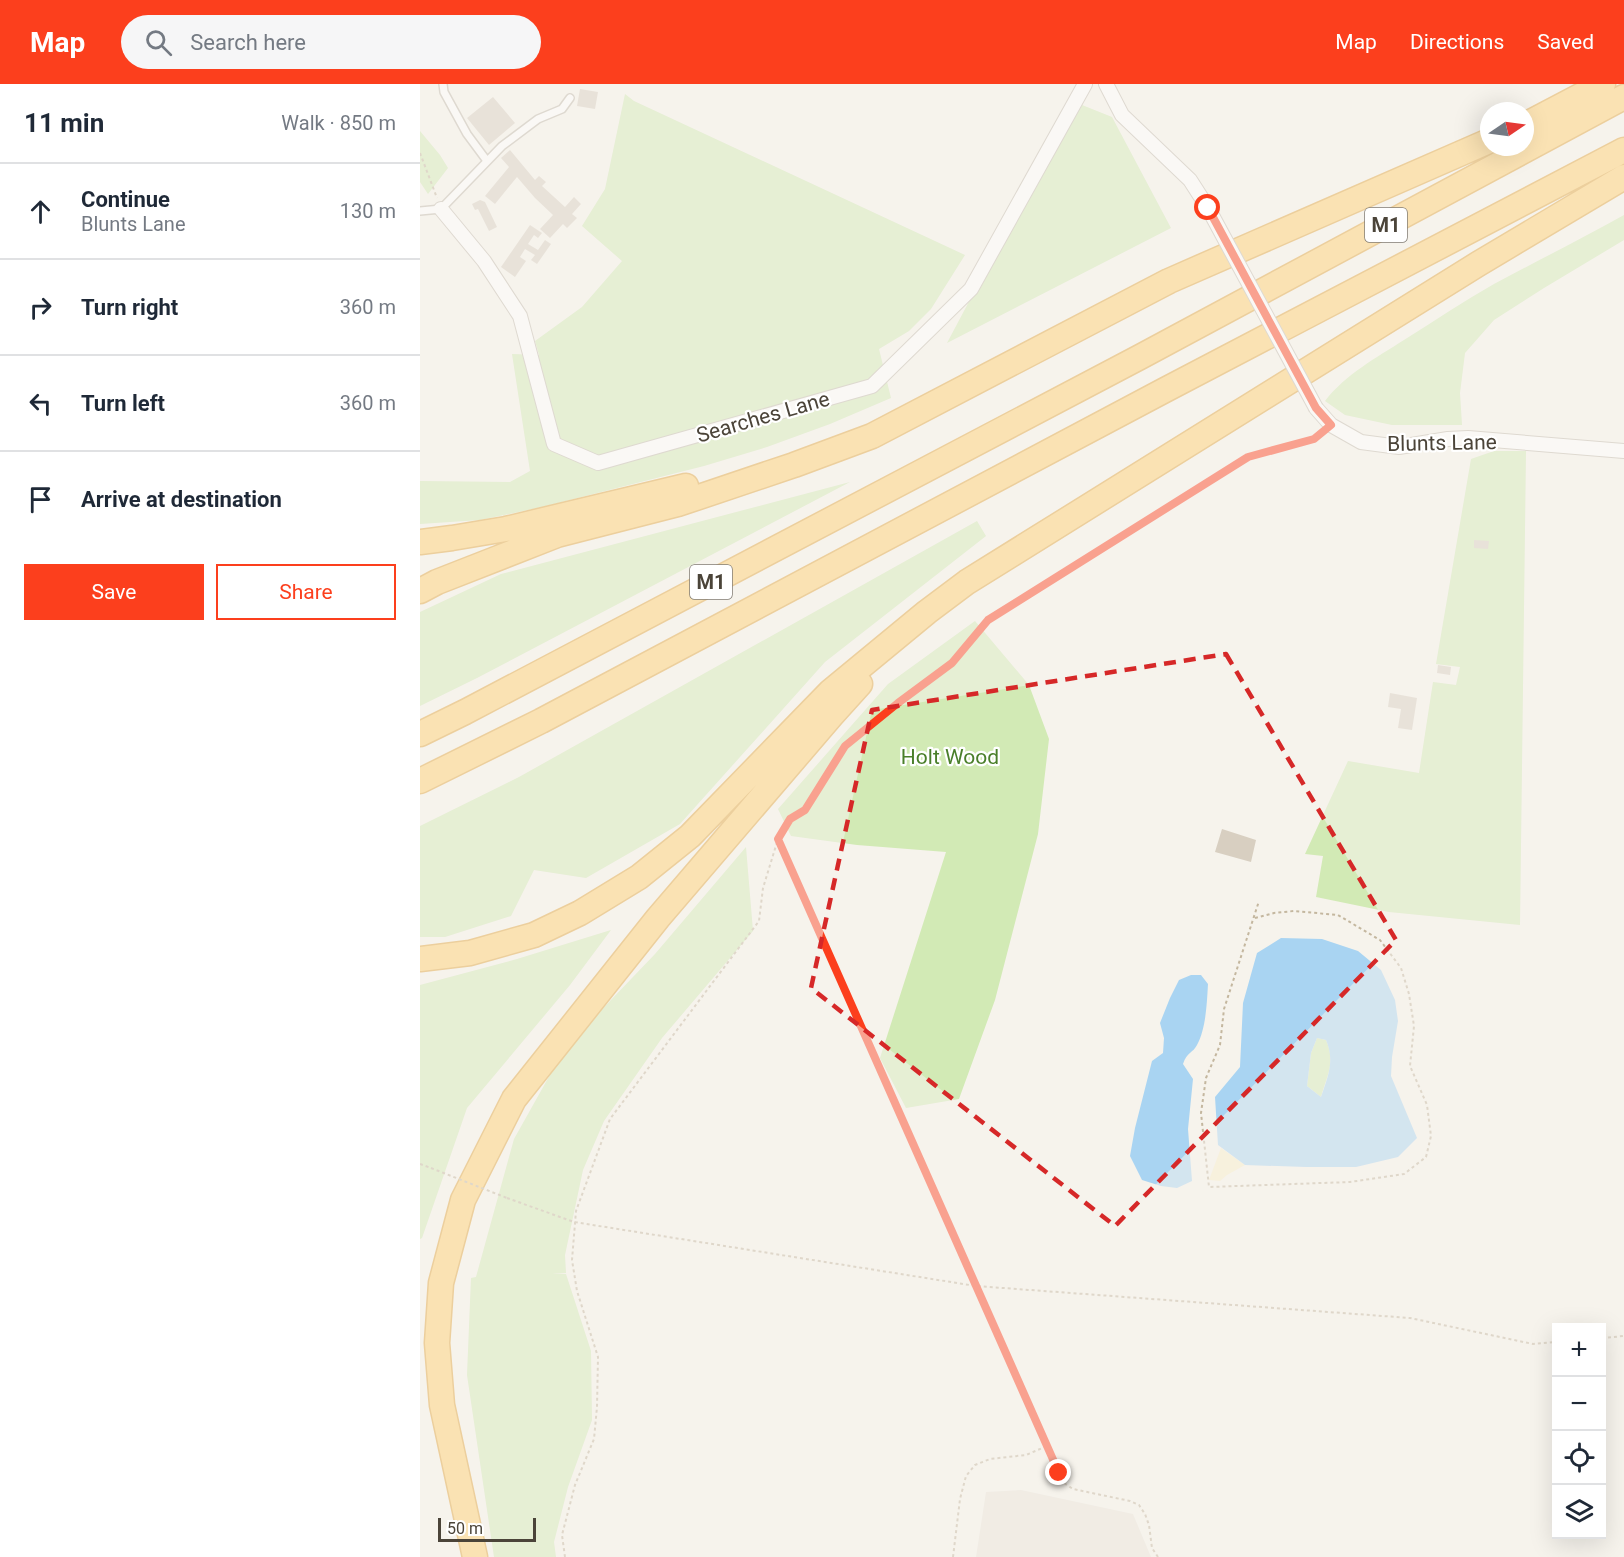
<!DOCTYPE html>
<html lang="en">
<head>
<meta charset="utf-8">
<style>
	:root { --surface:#fff; --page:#f6f6f7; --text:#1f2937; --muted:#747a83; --line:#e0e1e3; --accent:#fc3f1d }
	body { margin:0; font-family:Roboto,sans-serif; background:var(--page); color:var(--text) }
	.controls { position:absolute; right:18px; bottom:18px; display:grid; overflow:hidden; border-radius:0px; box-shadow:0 6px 24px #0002 }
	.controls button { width:54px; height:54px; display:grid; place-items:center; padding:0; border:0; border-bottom:2px solid var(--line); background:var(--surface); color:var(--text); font:30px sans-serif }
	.compass { position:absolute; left:1060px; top:18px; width:54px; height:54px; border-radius:50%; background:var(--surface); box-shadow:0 6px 24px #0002; rotate:77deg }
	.scale { position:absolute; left:18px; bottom:15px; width:98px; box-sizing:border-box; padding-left:6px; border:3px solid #4b4439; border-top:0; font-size:16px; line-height:21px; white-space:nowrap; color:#4b4439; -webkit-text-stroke:4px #fff; paint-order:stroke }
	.stop { position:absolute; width:18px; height:18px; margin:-14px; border:4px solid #fc3f1d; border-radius:50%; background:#fff }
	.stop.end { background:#fc3f1d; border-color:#fff; box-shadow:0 2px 6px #0008 }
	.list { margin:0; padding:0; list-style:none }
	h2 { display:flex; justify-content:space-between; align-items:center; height:78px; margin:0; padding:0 24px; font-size:26px }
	h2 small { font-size:20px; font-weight:400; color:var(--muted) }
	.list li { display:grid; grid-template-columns:39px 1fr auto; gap:18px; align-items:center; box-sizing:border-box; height:96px; padding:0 24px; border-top:2px solid var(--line) }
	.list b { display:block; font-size:22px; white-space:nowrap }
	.list p { margin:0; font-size:20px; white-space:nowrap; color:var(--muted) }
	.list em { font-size:20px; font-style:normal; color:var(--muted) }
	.actions { display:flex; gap:12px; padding:18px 24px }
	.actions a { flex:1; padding:14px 0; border:2px solid var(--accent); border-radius:0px; text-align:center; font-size:21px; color:var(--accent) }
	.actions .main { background:var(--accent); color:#fff }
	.icon { flex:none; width:33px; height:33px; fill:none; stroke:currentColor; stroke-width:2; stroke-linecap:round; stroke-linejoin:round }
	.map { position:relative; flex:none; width:1204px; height:1473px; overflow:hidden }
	header { display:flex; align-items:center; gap:36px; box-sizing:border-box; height:84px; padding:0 30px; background:var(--accent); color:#fff }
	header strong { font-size:28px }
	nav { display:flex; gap:33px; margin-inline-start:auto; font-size:21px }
	.search { width:420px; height:54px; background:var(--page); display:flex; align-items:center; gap:15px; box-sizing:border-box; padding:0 21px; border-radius:33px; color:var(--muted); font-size:22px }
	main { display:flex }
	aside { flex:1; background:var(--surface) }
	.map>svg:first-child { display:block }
</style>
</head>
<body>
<header>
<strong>Map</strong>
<div class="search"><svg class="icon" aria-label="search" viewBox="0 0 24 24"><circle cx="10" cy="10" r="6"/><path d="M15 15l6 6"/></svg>Search here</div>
<nav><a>Map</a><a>Directions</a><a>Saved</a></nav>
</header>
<main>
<aside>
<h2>11 min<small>Walk · 850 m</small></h2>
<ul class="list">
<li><svg class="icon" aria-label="ahead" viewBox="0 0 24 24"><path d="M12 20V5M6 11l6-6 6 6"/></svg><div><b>Continue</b><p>Blunts Lane</p></div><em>130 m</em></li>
<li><svg class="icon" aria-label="right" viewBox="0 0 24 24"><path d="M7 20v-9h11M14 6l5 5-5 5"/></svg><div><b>Turn right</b></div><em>360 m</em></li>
<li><svg class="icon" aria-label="left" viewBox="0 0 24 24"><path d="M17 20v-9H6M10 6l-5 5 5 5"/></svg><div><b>Turn left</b></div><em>360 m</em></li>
<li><svg class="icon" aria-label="arrive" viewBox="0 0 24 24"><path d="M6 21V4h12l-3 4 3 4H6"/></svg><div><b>Arrive at destination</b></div></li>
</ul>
<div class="actions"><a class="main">Save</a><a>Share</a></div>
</aside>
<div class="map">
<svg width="1204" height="1473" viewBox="0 0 1204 1473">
	<rect width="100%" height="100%" fill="#f6f3ec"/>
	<!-- residential -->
	<path fill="#eae5da" d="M 601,1406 L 713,1430 L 731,1473 L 556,1473 L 566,1408 Z"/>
	<!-- green -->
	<path fill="#d2eab5" d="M 205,10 L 214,17 L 545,171 L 511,225 L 489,247 L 459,265 L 471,314 L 410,340 L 347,363 L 284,382 L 122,423 L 60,436 L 0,440 L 0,397 L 90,398 L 110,387 L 92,270 L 119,271 L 115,257 L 162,223 L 202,177 L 162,142 L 185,105 Z
		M 662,21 L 692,33 L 751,144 L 527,259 L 553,210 Z
		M 0,47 L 20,71 L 28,84 L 8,110 L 0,98 Z
		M 1204,131 L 1204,156 L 1124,204 L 1074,236 L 1045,269 L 1040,309 L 1042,341 L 972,341 L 925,331 L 905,317 C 926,290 956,274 984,256 C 1014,237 1044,217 1074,200 C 1117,177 1161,155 1204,131 Z
		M 1074,367 L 1106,367 L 1100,841 L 969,828 L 896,813 L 903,772 L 885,770 L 928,677 L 999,689 L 1013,598 L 1036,601 L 1040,583 L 1016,580 L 1051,375 Z
		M 430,398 L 57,594 L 0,622 L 0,528 L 81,490 Z
		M 557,437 L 566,452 L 405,578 L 260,740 L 166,794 L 114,786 L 91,832 L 25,853 L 0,853 L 0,742 L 99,693 Z
		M 555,537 L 609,601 L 629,655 L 618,750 L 575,916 L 539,1015 L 486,1024 L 460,974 L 526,768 L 437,761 L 371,752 L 358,725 L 468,600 Z
		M 326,763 L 333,847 L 242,954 L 184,1037 L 163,1086 L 145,1171 L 146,1189 L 132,1190 L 146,1190 L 171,1267 L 172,1336 L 148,1403 L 134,1458 L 136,1473 L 74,1473 L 47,1291 L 51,1194 L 56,1193 L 94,1055 L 145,964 L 235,870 Z
		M 191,846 L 150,901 L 47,1024 L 2,1154 L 0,1155 L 0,901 L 97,875 Z
		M 897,954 L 906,956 C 916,979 907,991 901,1013 L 887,1002 L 891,969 Z"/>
	<!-- sand -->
	<path fill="#f9efc9" d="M 801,1064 L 825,1081 L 807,1091 L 800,1097 L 789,1096 Z"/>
	<!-- water -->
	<path fill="#a9d4f2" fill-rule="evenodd" d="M 861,854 L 902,855 L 938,867 L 961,886 L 975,916 L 978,937 L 972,973 L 971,992 L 997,1054 L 978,1073 L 936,1083 L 886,1083 L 825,1081 L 798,1061 L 795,1013 L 820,983 L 823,919 L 837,869 ZM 897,954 L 906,956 C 915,977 908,992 901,1013 L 887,1002 L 891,969 Z
		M 771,891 L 781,891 L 788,900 C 787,918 786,945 777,961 C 773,969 767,968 763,980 L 773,995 L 768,1045 L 772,1097 L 757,1104 L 741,1102 L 722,1096 L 710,1072 L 715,1044 L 732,977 L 743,969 L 744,954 L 740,939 L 750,914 L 759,896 Z"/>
	<!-- building -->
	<path fill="#d8cfc1" d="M 160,5 L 178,8 L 175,25 L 157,22 Z
		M 73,13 L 95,39 L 69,61 L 47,34 Z
		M 90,66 L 115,96 L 119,92 L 126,98 L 122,102 L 145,123 L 154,113 L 161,120 L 152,130 L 157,134 L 147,144 L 143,140 L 130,154 L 120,145 L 133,131 L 115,114 L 97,93 L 75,120 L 65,112 L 89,83 L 81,74 Z
		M 60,116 L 65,118 L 77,143 L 69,147 L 58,125 L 55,126 L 52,120 Z
		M 110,141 L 122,149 L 118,154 L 114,151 L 108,160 L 118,166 L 125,156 L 131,160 L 117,180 L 111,176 L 115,171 L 105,165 L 100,173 L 106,177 L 95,193 L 81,183 Z
		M 1054,456 L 1069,457 L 1068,465 L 1054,464 Z
		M 1018,581 L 1031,583 L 1030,591 L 1017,589 Z
		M 970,609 L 997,614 L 992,646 L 978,644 L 981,625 L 968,623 Z
		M 802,745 L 836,756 L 831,778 L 795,768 Z"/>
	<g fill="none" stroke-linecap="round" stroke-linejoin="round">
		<defs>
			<path id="service" d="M 23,0 L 24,8 L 47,50 L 67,77
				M 0,127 L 21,125 L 82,62 L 118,35 L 142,25 L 150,14"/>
			<path id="minor" d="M 686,0 L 702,31 L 770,96 L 788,124
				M 21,125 L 64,177 L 100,232 L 134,360 L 178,379 L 452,302 L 551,205 L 665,0
				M 896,324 L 911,341 L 941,358 L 979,363 L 1028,355 L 1048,354 L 1204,367"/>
			<path id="motorway" d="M 1105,41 L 1183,0
				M 0,458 L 32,454 L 86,445 L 266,402
				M 0,507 L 17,498 L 137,451 L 258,420 L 374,381 L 452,352 L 749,197 L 1069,57
				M 0,650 L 45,628 L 720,273 L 1204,13
				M 0,697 L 121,637 L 745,306 L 1204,66
				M 0,875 L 50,869 L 114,851 L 160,829 L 219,793 L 270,752 L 410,608 L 507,528 L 547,498 L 1058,180 L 1204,93
				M 55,1473 L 22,1321 L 17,1259 L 21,1199 L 43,1116 L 94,1015 L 238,834 L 412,631 L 440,600"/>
		</defs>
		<!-- service casing -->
		<use href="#service" stroke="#c2bbae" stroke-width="10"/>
		<!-- minor casing -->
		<use href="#minor" stroke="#c2bbae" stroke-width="16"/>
		<!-- motorway casing -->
		<use href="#motorway" stroke="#e0a43c" stroke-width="27"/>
		<!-- path -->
		<path stroke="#c4b79f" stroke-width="2" stroke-dasharray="3 3" stroke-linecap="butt" d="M 0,69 L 17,114
			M 835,834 L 854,829 L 874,827 L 918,831 L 960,856 L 981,884 L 989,910 L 994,942 L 990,982 L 1007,1021 L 1011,1052 L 1006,1073 L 984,1090 L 930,1098 L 789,1103 L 781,1029 L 786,994 L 800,961 L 804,925 L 839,817
			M 0,1080 L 11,1084
			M 87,1114 L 154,1138 L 556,1202 L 990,1234 L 1113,1260 L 1136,1258
			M 1182,1254 L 1204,1252
			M 145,1473 L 142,1451 L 155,1401 L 174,1355 L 177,1323 L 178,1273 L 157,1207 L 152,1176 L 156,1127 L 190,1035 L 339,837 L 343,804 L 358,755
			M 533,1473 L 540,1415 L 546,1392 L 555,1381 L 570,1375 L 606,1371 L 627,1362
			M 738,1473 L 732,1464 L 729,1441 L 725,1430 L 719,1421 L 710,1417 L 653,1405 L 644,1399 L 639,1389 L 358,755 L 370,735 L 385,726 L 425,662 L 478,619 L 533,579 L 568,536 L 828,373 L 894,355 L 902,349"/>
		<!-- service -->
		<use href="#service" stroke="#fff" stroke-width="7"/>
		<!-- minor -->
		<use href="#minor" stroke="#fff" stroke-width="14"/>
		<!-- motorway -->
		<use href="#motorway" stroke="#ffcf6e" stroke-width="24"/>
		<defs>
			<path id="minor-bridge" d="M 788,124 L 896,324"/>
		</defs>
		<!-- minor-bridge casing -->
		<use href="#minor-bridge" stroke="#c2bbae" stroke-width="16" stroke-linecap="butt"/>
		<!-- path-bridge -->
		<path stroke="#c4b79f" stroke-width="2" stroke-dasharray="3 3" stroke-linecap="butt" d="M 11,1084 L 87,1114"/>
		<!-- minor-bridge -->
		<use href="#minor-bridge" stroke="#fff" stroke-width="14"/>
	</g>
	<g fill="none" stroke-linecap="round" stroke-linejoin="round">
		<!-- route -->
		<path stroke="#fc3f1d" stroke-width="8" d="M 639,1389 L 358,755 L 370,735 L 385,726 L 425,662 L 478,619 L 532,579 L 568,536 L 828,373 L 894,355 L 911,341 L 896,324 L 788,124"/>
	</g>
	<!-- marked area -->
	<path d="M0 0H1204V1473H0ZM 806,570 L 976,856 L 695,1142 L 391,904 L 452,626 Z" fill="#f6f3ec" fill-opacity=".55" fill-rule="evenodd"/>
	<path fill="none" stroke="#d62828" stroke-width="4.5" stroke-dasharray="12 8" stroke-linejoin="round" d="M 806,570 L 976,856 L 695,1142 L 391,904 L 452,626 Z"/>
	<g text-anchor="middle" stroke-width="4.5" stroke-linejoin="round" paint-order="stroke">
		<!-- shield labels -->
		<g fill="#fff" stroke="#817c74" stroke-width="1.5">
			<rect x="945" y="124" width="42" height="34" rx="4.5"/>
			<rect x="270" y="481" width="42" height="34" rx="4.5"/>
		</g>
		<g font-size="20" font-weight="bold" fill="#4b4439">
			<text x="966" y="148">M1</text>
			<text x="291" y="505">M1</text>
		</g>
		<!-- street labels -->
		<g font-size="21" fill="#4b4439" stroke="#fff">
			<text transform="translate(343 333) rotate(-16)" y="7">Searches Lane</text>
			<text transform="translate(1022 359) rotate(-1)" y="7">Blunts Lane</text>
		</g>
		<!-- park labels -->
		<g font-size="21" fill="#4a7f2a" stroke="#fff">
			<text x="530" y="680">Holt Wood</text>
		</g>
	</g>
</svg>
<div class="controls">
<button>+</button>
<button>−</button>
<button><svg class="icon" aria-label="locate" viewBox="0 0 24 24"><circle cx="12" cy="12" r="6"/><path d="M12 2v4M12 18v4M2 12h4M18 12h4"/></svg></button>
<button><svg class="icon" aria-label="layers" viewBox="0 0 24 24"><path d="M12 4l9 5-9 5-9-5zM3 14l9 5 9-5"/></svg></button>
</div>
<svg class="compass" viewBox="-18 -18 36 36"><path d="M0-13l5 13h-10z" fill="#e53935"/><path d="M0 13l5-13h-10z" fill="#747a83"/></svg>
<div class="scale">50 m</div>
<div class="stop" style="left:788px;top:124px"></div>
<div class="stop end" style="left:639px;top:1389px"></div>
</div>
</main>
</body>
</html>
